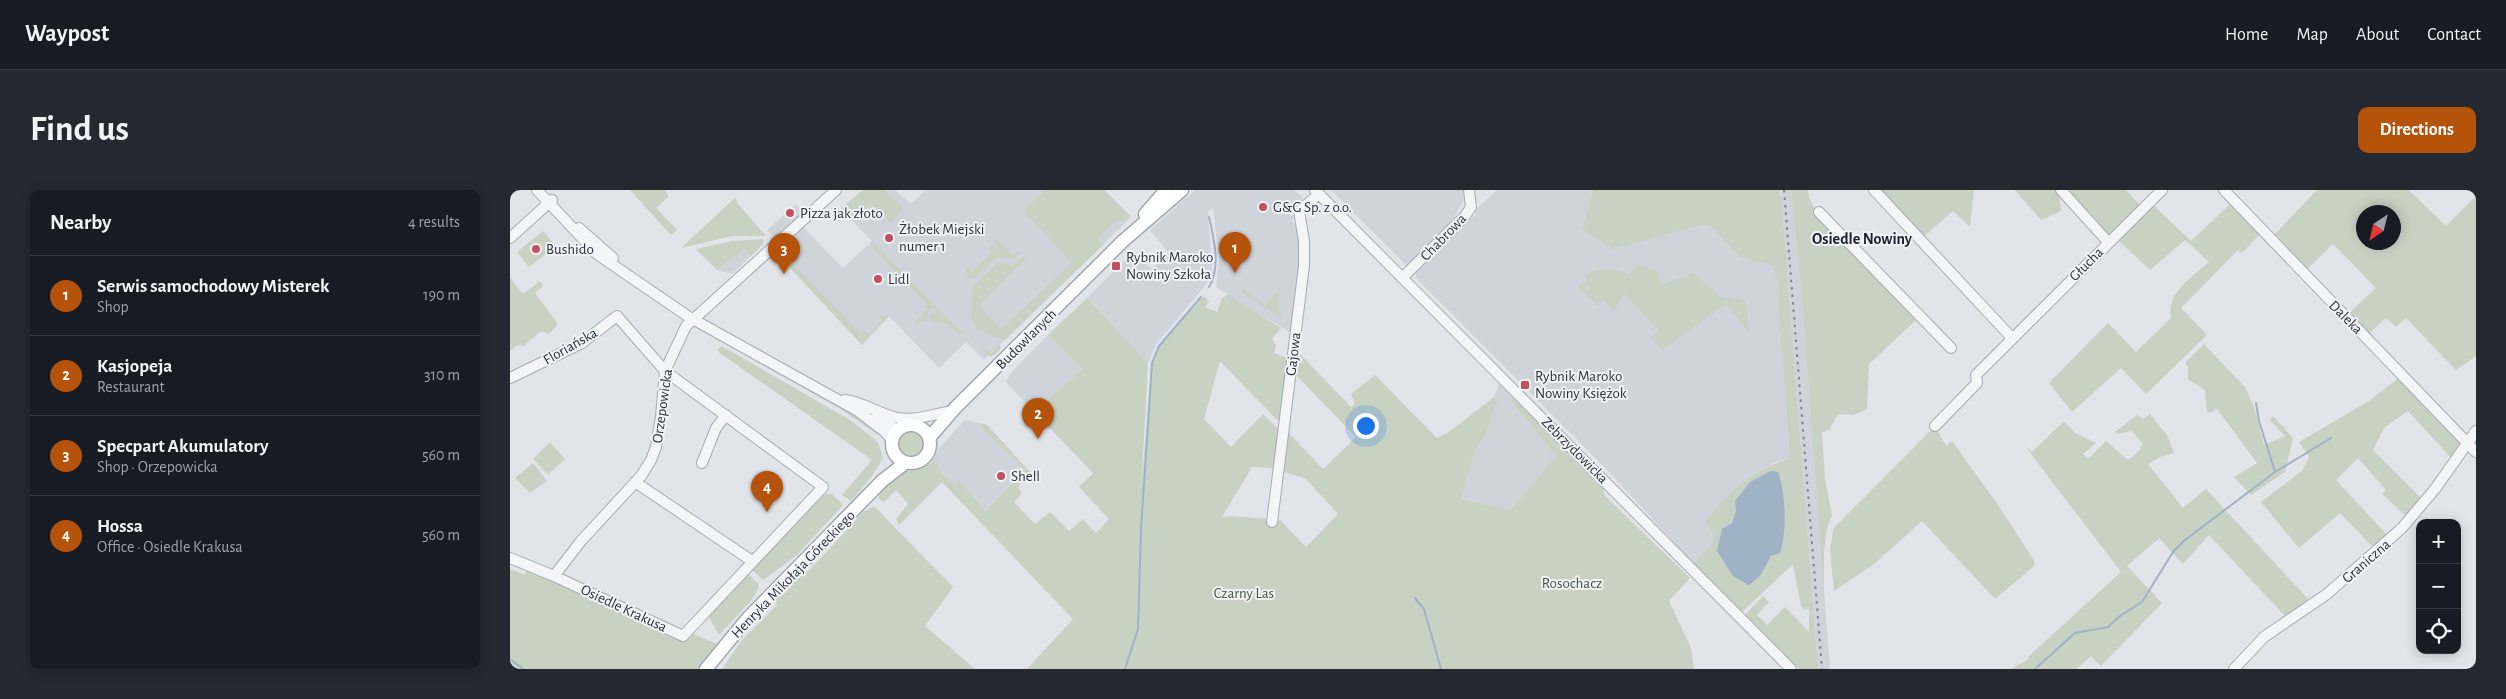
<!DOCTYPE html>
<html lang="en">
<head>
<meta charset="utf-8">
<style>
	:root { --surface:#171b24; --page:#242831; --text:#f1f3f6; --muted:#9ea1a6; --line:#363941; --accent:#b45309 }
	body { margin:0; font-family:"Alegreya Sans",sans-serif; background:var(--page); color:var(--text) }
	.controls { position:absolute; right:15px; bottom:15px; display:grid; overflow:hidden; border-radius:10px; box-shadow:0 2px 12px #0003 }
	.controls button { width:45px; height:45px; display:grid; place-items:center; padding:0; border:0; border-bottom:1px solid var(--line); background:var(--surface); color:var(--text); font:25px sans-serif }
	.compass { position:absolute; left:1846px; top:15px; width:45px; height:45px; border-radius:50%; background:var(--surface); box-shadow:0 2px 12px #0003; rotate:215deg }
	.you { position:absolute; left:855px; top:235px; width:18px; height:18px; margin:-12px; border:4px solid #fff; border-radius:50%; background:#1a73e8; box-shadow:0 0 0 8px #1a73e833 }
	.badge { display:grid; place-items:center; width:32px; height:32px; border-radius:50%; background:var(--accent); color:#fff; font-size:16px; font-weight:700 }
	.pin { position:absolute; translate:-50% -41px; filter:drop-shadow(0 1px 2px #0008) }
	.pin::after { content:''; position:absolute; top:26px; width:18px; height:15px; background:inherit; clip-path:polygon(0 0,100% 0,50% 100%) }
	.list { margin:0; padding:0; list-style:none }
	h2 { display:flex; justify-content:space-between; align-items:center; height:65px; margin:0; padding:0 20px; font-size:21px }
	h2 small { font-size:16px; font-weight:400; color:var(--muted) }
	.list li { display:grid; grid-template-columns:32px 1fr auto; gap:15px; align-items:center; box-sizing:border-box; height:80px; padding:0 20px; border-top:1px solid var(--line) }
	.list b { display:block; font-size:19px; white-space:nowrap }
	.list p { margin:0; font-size:16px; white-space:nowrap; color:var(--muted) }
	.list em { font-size:16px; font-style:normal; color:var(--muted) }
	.icon { flex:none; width:28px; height:28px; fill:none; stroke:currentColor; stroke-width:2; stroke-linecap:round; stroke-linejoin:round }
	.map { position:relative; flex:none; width:1966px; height:479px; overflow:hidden; border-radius:10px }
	header { display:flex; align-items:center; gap:30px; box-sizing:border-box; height:70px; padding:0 25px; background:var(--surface); border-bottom:1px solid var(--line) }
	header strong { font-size:24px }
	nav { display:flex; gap:28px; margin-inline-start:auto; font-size:18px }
	.intro { display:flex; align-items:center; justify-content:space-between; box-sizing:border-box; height:120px; padding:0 30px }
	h1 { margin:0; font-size:35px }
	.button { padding:12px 22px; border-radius:10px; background:var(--accent); color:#fff; font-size:18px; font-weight:700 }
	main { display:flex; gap:30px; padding:0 30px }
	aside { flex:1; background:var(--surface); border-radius:10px; box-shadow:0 2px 12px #0003 }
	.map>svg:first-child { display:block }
</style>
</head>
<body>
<header>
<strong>Waypost</strong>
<nav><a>Home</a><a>Map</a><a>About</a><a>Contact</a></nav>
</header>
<div class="intro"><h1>Find us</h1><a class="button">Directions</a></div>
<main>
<aside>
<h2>Nearby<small>4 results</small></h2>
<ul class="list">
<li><span class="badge">1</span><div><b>Serwis samochodowy Misterek</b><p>Shop</p></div><em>190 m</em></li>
<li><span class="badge">2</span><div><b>Kasjopeja</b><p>Restaurant</p></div><em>310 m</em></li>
<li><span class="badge">3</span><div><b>Specpart Akumulatory</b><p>Shop · Orzepowicka</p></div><em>560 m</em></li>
<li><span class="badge">4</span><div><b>Hossa</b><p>Office · Osiedle Krakusa</p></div><em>560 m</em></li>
</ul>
</aside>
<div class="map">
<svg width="1966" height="479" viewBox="0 0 1966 479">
	<rect width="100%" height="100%" fill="#e1e4e9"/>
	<!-- built -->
	<path fill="#cfd3da" d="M 353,0 L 385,0 L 401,14 L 416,0 L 594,0 L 621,27 L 474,170 L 456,152 L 429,178 L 379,126 L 352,155 L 268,65 L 268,60 L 293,37 L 333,78 L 362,51 L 330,19 Z
		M 685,0 L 784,0 L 793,8 L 778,24 L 785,27 L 782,30 L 788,40 L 789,79 L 782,144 L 706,97 L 709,70 L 703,18 L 698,22 L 702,82 L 699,91 L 647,153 L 638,173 L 577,108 L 615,70 L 620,61 L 642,79 L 658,62 L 640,40 Z
		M 821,0 L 953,0 L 954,9 L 942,31 L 898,77 Z
		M 987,0 L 1083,0 L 1072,38 L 1118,54 L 1263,16 L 1264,83 L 1269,94 L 1268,112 L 1280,268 L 1262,273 L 1204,345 L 1199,358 L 1183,373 L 1100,283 L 906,88 L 906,80 L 966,24 L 964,21 Z
		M 1271,0 L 1281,0 L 1293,121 L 1320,479 L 1308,479 Z
		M 286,14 L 297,26 L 268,52 L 257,40 Z
		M 235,59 L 241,66 L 222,84 L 207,80 Z
		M 538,145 L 572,179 L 524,222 L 496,192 L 500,184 Z
		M 990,192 L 1005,207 L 1001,211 L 1046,266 L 1000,320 L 951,309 L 965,260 L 975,246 L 988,209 L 984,207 Z
		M 455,230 L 469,233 L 475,242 L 515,280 L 474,321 L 450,291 L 445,295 L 431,283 L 427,271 L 424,269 L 427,260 Z"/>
	<!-- green -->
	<path fill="#c7d2c3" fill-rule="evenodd" d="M 120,0 L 156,0 L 158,7 L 146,18 L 167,40 L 161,45 Z
		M 353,0 L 374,0 L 393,18 L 381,33 L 363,15 L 346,31 L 332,19 Z
		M 535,0 L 594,0 L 620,26 L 616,30 L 604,32 L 588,48 L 594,54 L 495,150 L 467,140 L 461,127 L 463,96 L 487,73 L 504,74 L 514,67 L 516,68 L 469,116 L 491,139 L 562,73 L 513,21 Z
		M 1083,0 L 1270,0 L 1270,10 L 1271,0 L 1308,479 L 1289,479 L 1235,425 L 1253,406 L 1259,412 L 1247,425 L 1257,435 L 1275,417 L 1299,442 L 1299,419 L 1295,420 L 1291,416 L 1283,374 L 1232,422 L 1183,373 L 1199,358 L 1204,345 L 1195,332 C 1220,300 1242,281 1280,268 L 1268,114 L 1269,94 L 1264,83 L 1263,76 L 1229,66 L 1201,36 L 1195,34 L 1103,59 L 1072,39 Z
		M 1281,0 L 1298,0 L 1299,8 L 1306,21 L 1406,130 L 1359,174 L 1357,219 L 1344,225 L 1331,224 L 1327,226 L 1319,240 L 1312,242 L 1315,289 L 1322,326 L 1317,338 L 1314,362 L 1314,405 L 1293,121 Z
		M 1368,0 L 1464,0 L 1460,37 L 1443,21 L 1412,48 Z
		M 1505,0 L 1546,0 L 1549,3 L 1551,21 L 1531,30 Z
		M 1554,0 L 1616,0 L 1630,15 L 1598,48 Z
		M 1807,0 L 1899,0 L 1936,36 L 1966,6 L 1966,166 L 1946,180 L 1896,128 L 1886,137 L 1876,128 L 1857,145 L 1837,125 L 1866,98 L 1823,54 L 1794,82 L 1762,47 ZM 1854,22 L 1884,22 L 1884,52 L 1854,52 Z
		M 226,7 L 227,13 L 256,46 L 222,46 L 171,58 Z
		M 1721,13 L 1750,44 L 1732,63 L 1728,60 L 1671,118 L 1697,145 L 1636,204 L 1611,178 L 1562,222 L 1539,193 L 1598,133 L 1626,162 L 1661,128 C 1656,103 1682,87 1699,72 L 1675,50 L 1640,80 L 1607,49 L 1642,14 L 1681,51 Z
		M 33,41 L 46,56 L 19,77 L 7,62 Z
		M 253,49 L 254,53 L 241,66 L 235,59 L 207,80 L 186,59 L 222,51 Z
		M 488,50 L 503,65 L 508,61 L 511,63 L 503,69 L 488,67 L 464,88 L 455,87 L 459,84 L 455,80 L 458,77 L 463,81 L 481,63 L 478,59 L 482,55 L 487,60 L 489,58 L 484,53 Z
		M 362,51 L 448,139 C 462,143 468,160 482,162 L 490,154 L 491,159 L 481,167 L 456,144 L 445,141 L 438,134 L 418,131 L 420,125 L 427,121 L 423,117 L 419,121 L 416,131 L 404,134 L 417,119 L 415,116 L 417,114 L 362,57 L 360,53 Z
		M 291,54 L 294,61 L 292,62 L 288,59 L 283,64 L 286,69 L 282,73 L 351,144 L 355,141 L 359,144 L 372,131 L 369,127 L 371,125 L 379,126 L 352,155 L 273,70 Z
		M 1127,75 L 1146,81 L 1152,95 L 1184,83 L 1209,106 L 1235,110 L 1239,143 L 1216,114 L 1152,160 L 1141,148 L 1149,140 L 1114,104 L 1104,121 L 1093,110 L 1088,116 L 1068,97 L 1078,90 L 1075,85 C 1092,77 1102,77 1118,85 Z
		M 0,88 L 13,104 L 30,91 L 33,96 L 25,103 L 48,134 L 39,144 L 31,141 L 14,156 L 8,155 L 0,161 Z
		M 731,98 L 756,115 L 765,103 L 770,104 L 768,119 L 773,129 L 732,103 Z
		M 718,104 L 771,138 L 762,149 L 766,155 L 764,163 L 777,168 L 782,144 L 772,231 L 767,230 L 710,171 L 694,229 L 721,257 L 753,224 L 770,241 L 764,278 L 742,277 L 712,327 L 721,326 L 770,330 L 796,357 L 828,324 L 796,289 L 772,281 L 777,241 L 813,279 L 846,247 L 783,182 L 786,160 L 841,217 L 845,214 L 841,204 L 865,185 L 927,248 L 939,242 L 984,207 L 988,209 L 975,246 L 965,260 L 951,309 L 1000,320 L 1046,266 L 1001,211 L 1005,207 L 1092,294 L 1095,306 L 1180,388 L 1159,411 L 1181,458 L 1184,479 L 517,479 L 563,429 L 432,292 L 389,335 L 386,329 L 398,314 L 386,300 L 374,312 L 368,309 L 371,301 L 396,276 L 418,270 L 417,272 L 420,274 L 424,269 L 427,271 L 431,283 L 445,295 L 450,291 L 475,321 L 515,280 L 475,242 L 469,233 L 477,235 L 521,283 L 508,297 L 512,304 L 504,312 L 525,334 L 540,322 L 559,341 L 573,329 L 586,343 L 599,329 L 569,297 L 583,283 L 524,222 L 572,179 L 538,145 L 577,108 L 638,173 L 631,301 L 642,173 L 649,156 L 694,106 L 699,111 L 695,117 L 707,122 L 712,109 Z
		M 207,147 L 349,226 L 371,241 L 368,245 L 329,218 L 206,149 Z
		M 1694,154 L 1735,197 L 1744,217 L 1754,255 L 1775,246 L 1760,230 L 1763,226 L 1783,248 L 1775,282 L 1741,305 L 1724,287 L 1747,273 L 1707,219 L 1700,223 L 1697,222 L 1695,200 L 1678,189 L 1678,177 L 1675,173 Z
		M 212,156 L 340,230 L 368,252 L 373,268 C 365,284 353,297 341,311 L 332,305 L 362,270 L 210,163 L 207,160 Z
		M 1891,186 L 1954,254 L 1942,269 L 1898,221 L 1874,238 L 1863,260 L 1912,309 L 1897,327 L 1872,304 L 1876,300 L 1848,268 L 1826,290 L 1877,345 L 1862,356 L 1830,323 L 1789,358 L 1751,312 L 1792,281 L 1799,267 L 1789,252 L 1859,211 Z
		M 1640,224 L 1657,245 L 1664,263 L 1650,267 L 1638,274 L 1673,318 L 1696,299 L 1799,410 L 1776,427 L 1699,345 L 1673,374 L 1649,348 L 1617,376 L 1652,413 L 1591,476 L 1581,466 L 1566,479 L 1501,479 L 1519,469 L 1518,467 L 1611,382 L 1515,256 L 1522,262 L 1554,231 L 1565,243 L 1586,253 L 1573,264 L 1578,269 L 1596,251 L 1618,270 L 1628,262 L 1633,254 L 1622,241 L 1607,244 L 1605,242 L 1627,225 L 1633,229 Z
		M 1425,236 L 1436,256 L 1442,251 L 1488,315 L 1525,372 L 1523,377 L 1485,409 L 1412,331 L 1364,374 L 1324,401 L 1320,361 L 1323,339 Z
		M388 254a13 13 0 1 1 26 0a13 13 0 1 1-26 0Z
		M 40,252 L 55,269 L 38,285 L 23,269 Z
		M 23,273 L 37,291 L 20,303 L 5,288 Z
		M 315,304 L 322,304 L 333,315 L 287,365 L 253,390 L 241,379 Z
		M 364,316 L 443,397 L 415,436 L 465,479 L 212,479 L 232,450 L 267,415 L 265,411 L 295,381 L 298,382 L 353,322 Z
		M 0,379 L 15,385 L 18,379 L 171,449 L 181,443 L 207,454 L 189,479 L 0,479 Z
		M 237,383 L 249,394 L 249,397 L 240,412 L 209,445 L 197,424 Z"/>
	<!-- water -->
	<path fill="#9fb2c6" d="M 1261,281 L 1268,282 C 1276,303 1277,342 1270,363 L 1261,366 L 1250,386 L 1239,395 L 1223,386 L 1207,361 L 1212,339 L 1222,333 L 1226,321 L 1225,311 L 1240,292 Z"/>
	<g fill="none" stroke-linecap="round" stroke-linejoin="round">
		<!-- stream -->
		<path stroke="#9fb2c6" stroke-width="2" d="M 699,97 C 711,78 704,48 699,27
			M 1746,213 L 1749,231 L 1765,282
			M 905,408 L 914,419 L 931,479
			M 0,469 L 13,479
			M 615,479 L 628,439 L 631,339 L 642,173 L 649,156 L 691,107
			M 1525,479 L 1565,443 L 1598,437 L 1610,426 L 1632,412 L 1663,362 L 1675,350 L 1765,282 L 1821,248"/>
		<defs>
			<path id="minor" d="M 27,0 L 87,64 L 179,127 L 348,221 L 374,241 L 382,250
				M 805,0 L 1281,479
				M 1364,0 L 1502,148
				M 1551,0 L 1598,52
				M 1714,0 L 1966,262
				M 1309,22 L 1441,158
				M 69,38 L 103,68
				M 0,48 L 42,10
				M 892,88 L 955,26 L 961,17 L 959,0
				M 0,188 L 72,153 L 107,126 L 155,181 L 313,297 L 173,446 L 44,386
				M 335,210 C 353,212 367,223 384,227 C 403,232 419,225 438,222
				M 366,228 L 388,240
				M 1425,236 L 1467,193 L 1466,185 L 1652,0
				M 192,273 L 206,238 L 216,225
				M 125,292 L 242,371
				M 762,332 L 794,76 L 794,51 L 789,21 L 809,4
				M 0,368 L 44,386 L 71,351 L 131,286 L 141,270 L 146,257 L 151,226 L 155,181 L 176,136 L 326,0
				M 1724,479 L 1754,447 L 1817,404 L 1892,338 L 1925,299 L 1966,241"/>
			<path id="major" d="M 635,24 L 656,0
				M382 254a19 19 0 1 1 38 0a19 19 0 1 1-38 0Z
				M 419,248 L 445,218 L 613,51 L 672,0
				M 196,479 L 237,429 L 372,291 L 395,273"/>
		</defs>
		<!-- minor casing -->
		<use href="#minor" stroke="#a6abb3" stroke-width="12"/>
		<!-- major casing -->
		<use href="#major" stroke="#a1a9b3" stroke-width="15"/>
		<!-- minor -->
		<use href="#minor" stroke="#f3f5f7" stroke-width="10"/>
		<!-- major -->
		<use href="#major" stroke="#fff" stroke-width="12"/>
		<!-- rail -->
		<path stroke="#7b8491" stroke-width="2" stroke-dasharray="2.5 5" stroke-linecap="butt" d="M 1274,0 L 1312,479"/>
	</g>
	<!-- markers -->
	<g fill="#c54f62" stroke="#f0f3f6" stroke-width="2">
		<circle cx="753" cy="17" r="5"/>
		<circle cx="280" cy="23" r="5"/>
		<circle cx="379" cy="48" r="5"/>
		<circle cx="26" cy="59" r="5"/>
		<rect x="601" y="71" width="10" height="10" rx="2.5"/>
		<circle cx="368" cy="89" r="5"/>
		<rect x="1010" y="190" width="10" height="10" rx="2.5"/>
		<circle cx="491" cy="286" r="5"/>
	</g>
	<g text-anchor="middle" stroke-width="4" stroke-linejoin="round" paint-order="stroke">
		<!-- poi labels -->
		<g font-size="15" fill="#2a323f" stroke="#f0f3f6" text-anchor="start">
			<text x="763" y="22">G&amp;G Sp. z o.o.</text>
			<text x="290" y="28">Pizza jak złoto</text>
			<text x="389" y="44">Żłobek Miejski<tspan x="389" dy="17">numer 1</tspan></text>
			<text x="36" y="64">Bushido</text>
			<text x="616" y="72">Rybnik Maroko<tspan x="616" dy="17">Nowiny Szkoła</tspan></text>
			<text x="378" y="94">Lidl</text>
			<text x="1025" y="191">Rybnik Maroko<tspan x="1025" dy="17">Nowiny Księżok</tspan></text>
			<text x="501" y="291">Shell</text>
		</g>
		<!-- street labels -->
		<g font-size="15" fill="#2a323f" stroke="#f0f3f6">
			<text transform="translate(933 47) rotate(-46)" y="5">Chabrowa</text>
			<text transform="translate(1576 74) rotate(-45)" y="5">Głucha</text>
			<text transform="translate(1836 127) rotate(45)" y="5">Daleka</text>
			<text transform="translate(516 149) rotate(-45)" y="5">Budowlanych</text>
			<text transform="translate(60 156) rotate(-30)" y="5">Floriańska</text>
			<text transform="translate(783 164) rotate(-83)" y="5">Gajowa</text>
			<text transform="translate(152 216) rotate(-82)" y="5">Orzepowicka</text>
			<text transform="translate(1065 260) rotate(45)" y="5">Zebrzydowicka</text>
			<text transform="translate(1856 371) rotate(-41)" y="5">Graniczna</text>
			<text transform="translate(283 384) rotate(-46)" y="5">Henryka Mikołaja Góreckiego</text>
			<text transform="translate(114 418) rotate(25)" y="5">Osiedle Krakusa</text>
		</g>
		<!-- park labels -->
		<g font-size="15" fill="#3f5a39" stroke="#f0f3f6">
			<text x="1062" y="398">Rosochacz</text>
			<text x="734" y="408">Czarny Las</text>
		</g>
		<!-- neighbourhood labels -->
		<g font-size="16" font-weight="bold" fill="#1d2330" stroke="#f0f3f6">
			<text x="1352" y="54">Osiedle Nowiny</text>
		</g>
	</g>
</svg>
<div class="controls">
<button>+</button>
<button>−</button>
<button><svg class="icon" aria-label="locate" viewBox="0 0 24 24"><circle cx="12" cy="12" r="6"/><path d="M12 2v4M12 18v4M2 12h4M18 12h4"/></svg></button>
</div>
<svg class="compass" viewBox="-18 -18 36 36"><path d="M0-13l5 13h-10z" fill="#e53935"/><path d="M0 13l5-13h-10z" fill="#9ea1a6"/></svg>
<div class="you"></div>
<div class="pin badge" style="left:725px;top:83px">1</div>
<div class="pin badge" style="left:528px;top:249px">2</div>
<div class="pin badge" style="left:274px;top:84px">3</div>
<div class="pin badge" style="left:257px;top:322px">4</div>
</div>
</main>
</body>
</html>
